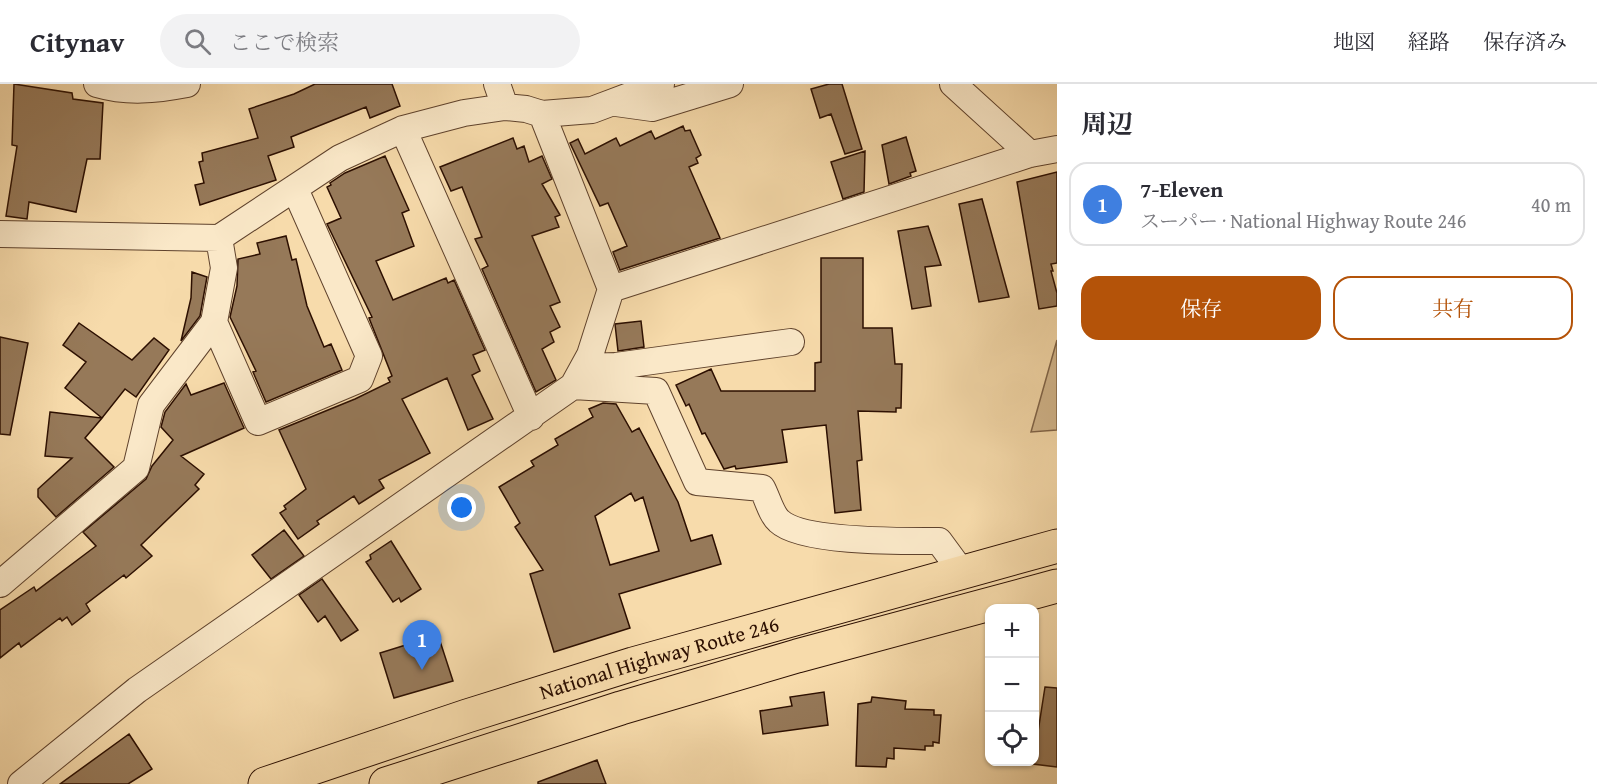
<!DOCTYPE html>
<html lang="ja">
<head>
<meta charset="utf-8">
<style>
	:root { --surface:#fff; --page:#f2f2f3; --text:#2b2b33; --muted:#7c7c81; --line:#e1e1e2; --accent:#b45309 }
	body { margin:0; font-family:"Gentium Book Plus","Noto Serif JP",serif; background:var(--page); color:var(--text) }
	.controls { position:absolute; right:18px; bottom:18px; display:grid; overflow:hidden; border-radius:12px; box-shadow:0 2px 4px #0004 }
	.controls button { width:54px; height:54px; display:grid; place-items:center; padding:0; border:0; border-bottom:2px solid var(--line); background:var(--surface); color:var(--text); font:30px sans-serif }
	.you { position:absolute; left:462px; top:424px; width:21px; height:21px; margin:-15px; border:4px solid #fff; border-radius:50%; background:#1a73e8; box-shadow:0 0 0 9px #1a73e833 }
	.badge { display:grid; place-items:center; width:39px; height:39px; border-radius:50%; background:var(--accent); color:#fff; font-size:20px; font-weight:700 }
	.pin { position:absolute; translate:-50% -50px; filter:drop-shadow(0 2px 3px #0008) }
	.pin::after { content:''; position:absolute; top:32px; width:21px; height:18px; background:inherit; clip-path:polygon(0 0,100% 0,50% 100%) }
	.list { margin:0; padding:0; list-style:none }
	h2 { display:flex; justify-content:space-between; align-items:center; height:78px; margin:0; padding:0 24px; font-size:26px }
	h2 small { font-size:20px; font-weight:400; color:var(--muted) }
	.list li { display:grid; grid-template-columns:39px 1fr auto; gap:18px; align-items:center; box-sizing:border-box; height:84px; margin:0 12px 12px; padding:0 12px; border:2px solid var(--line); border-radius:18px }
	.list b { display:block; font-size:22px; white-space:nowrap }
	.list p { margin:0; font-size:20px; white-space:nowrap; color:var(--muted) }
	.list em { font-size:20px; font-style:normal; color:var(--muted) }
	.actions { display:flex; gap:12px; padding:18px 24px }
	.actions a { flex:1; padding:14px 0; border:2px solid var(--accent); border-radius:18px; text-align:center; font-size:21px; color:var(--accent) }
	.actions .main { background:var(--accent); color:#fff }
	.icon { flex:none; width:33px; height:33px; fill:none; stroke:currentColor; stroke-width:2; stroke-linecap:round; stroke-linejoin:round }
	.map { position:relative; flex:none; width:1057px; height:700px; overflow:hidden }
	header { display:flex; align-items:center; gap:36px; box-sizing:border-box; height:84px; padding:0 30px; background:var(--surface); border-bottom:2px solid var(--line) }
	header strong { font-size:28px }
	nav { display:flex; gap:33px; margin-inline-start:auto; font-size:21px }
	.search { width:420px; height:54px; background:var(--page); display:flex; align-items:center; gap:15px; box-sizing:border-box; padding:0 21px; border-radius:33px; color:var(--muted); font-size:22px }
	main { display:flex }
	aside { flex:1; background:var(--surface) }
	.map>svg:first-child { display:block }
</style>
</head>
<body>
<header>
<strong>Citynav</strong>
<div class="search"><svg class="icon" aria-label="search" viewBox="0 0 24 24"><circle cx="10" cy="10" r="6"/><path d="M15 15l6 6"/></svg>ここで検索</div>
<nav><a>地図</a><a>経路</a><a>保存済み</a></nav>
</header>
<main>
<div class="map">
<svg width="1057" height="700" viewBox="0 0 1057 700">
	<rect width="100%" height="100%" fill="#f7dbab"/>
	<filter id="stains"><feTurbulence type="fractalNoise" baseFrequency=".00333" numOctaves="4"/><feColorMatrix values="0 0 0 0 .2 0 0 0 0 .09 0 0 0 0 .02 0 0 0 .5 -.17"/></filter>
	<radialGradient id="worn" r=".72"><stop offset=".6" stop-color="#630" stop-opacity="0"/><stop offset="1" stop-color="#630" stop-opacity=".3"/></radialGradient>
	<!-- green -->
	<path fill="#d4b88e" stroke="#806448" stroke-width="1.5" d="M 1057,256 L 1057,346 L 1031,348 Z"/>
	<!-- building -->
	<path fill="#967959" stroke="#2c0f01" stroke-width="1.5" fill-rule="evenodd" d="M 14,0 L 72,9 L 73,15 L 103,19 L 100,75 L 87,75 L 76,128 L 29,118 L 27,135 L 6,132 L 17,62 L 12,61 Z
		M 315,0 L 392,0 L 400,22 L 370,34 L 366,23 L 291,53 L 294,63 L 268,72 L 276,96 L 200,121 L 195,101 L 204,99 L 199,78 L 203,77 L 202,69 L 258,54 L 249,25 L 294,10 Z
		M 829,0 L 842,0 L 862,65 L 845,70 L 831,30 L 820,34 L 811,5 Z
		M 683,42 L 685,47 L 690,46 L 701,71 L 696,74 L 698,79 L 689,83 L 720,154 L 620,186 L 613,168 L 627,162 L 608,119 L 600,122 L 570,59 L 578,55 L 585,70 L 616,54 L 620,62 L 651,47 L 655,55 Z
		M 906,53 L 916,87 L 910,89 L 911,92 L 889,100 L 882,61 Z
		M 513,54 L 517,65 L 524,62 L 529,78 L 542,72 L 552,95 L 542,100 L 560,131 L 555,133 L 559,143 L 532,152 L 560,218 L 550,222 L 560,243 L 550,248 L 554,258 L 542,265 L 556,296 L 536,308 L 482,185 L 488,182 L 475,155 L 482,153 L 462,103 L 451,107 L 440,83 Z
		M 865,67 L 864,108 L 843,115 L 831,78 Z
		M 385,72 L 409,126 L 402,129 L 414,162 L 376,177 L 393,216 L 446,194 L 448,199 L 454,196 L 485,266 L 473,271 L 480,287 L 472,291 L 493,335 L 468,346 L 447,294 L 402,315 L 430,369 L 379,396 L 384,404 L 359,420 L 354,412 L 317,437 L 319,440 L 298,455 L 280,429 L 286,425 L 284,422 L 306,405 L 279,346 L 355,315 L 390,298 L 388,294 L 392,292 L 369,234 L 372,233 L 327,140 L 341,134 L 327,103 L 331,101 L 330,99 L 345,89 Z
		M 1057,88 L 1057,179 L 1051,180 L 1053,187 L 1051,187 L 1057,209 L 1057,222 L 1039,225 L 1017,98 Z
		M 982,115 L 1009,213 L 979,218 L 959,120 Z
		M 928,142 L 941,181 L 925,183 L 931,222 L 912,225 L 898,147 Z
		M 286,152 L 292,176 L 296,175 L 307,222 L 324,263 L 331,260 L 342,286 L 266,318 L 253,288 L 256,287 L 230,233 L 237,202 L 238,175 L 260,170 L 257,159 Z
		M 821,174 L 863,174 L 863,244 L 892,244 L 895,280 L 902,280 L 901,324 L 896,324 L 896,328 L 858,327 L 862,376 L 857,377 L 861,426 L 835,429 L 826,341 L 782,346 L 787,378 L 736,385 L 735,382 L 724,385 L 705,349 L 702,350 L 689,320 L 686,322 L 676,301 L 711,285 L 721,307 L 815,307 L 815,279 L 821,278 Z
		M 192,188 L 207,193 L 200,232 L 181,257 L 191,214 Z
		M 641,237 L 644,263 L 618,267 L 615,240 Z
		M 79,239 L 132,276 L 154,254 L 169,266 L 136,313 L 125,305 L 102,334 L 65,304 L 86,278 L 63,261 Z
		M 0,253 L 28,259 L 10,351 L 0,350 Z
		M 224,299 L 244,344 L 181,372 L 204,390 L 195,401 L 199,405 L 141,461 L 152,472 L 126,494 L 124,491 L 86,520 L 90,527 L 72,541 L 67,533 L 62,537 L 60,534 L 21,563 L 19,559 L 0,574 L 0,526 L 34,503 L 36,507 L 96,462 L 83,448 L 146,395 L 152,382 L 173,356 L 161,343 L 165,328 L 186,300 L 191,311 Z
		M 603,319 L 616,320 L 632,348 L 639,344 L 678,418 L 691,457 L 712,451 L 721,480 L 619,510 L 630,544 L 554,568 L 530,490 L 543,486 L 515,443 L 520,439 L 499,403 L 534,382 L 531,377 L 558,361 L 555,355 L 593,333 L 589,325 ZM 631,409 L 635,417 L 643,413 L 659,467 L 610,481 L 595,432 Z
		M 50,328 L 102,334 L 85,354 L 114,383 L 56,433 L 38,413 L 38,405 L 72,374 L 45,372 Z
		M 284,446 L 304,472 L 271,495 L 252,471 Z
		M 391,457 L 421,505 L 401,518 L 399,514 L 393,518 L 366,478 L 371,475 L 370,471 Z
		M 322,495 L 358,546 L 341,557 L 325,532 L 318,538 L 299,511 Z
		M 438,551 L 453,597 L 394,614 L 380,569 Z
		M 1045,603 L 1057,604 L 1057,683 L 1033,680 Z
		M 824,608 L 828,641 L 763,650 L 760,627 L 792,622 L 790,613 Z
		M 872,613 L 906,617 L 905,625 L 934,626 L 934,631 L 941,631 L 939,659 L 933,658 L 933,662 L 925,662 L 925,666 L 894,664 L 894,675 L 887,674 L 886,683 L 856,682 L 858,620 L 871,618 Z
		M 129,650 L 152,685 L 128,700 L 60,700 Z
		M 597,676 L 606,700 L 538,700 L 538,698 Z"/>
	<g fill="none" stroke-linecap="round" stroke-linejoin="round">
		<defs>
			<path id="minor" d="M 97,0 C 128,9 155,6 187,0
				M 497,0 L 505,23
				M 953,0 L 1030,70
				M 616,19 L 652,24 L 730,0
				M 403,45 L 531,333
				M 0,150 L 219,154 L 340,74 L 403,45 L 464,29 L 505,23 L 526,25 L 542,30 L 592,26 L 661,0
				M 611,205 L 1030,70 L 1057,65
				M 214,238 L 258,338 L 360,295 L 369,272 L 295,105
				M 584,283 L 616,282 L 791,258
				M 573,302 L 656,307 L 697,398 L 762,404 C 767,413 771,430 779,437 C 802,459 907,457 939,457 L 961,487
				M 0,500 L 136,384 L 151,321 L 214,238 L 224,184 L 219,154
				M 21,700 L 137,606 L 573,302 L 590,271 L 611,205 L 542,30"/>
			<g id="trunk">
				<path id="s1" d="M 265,700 L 467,632 L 633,580 L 1057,462"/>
				<path d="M 386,700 L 621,624 L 797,572 L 1057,502"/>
			</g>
		</defs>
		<!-- minor casing -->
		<use href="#minor" stroke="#5f422c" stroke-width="28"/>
		<!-- trunk casing -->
		<use href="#trunk" stroke="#2c0f01" stroke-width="35"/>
		<!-- minor -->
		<use href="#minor" stroke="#fae8c8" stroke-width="26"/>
		<!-- trunk -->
		<use href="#trunk" stroke="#f7dbab" stroke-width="33"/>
	</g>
	<g text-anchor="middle" stroke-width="6" stroke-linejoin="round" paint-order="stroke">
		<!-- street labels -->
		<g font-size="21" fill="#2c0f01" stroke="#fae8c8">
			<text dy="7" stroke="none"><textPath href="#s1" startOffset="414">National Highway Route 246</textPath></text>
		</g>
	</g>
	<rect width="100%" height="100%" filter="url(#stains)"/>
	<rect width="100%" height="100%" fill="url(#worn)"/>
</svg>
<div class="controls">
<button>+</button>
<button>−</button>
<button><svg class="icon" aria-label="locate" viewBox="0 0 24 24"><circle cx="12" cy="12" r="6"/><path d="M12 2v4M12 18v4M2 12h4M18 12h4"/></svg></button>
</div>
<div class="you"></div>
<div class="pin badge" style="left:422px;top:586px;background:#3f7fe0">1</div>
</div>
<aside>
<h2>周辺<small></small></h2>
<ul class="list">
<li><span class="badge" style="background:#3f7fe0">1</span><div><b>7-Eleven</b><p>スーパー · National Highway Route 246</p></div><em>40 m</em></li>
</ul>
<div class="actions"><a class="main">保存</a><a>共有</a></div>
</aside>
</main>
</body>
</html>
